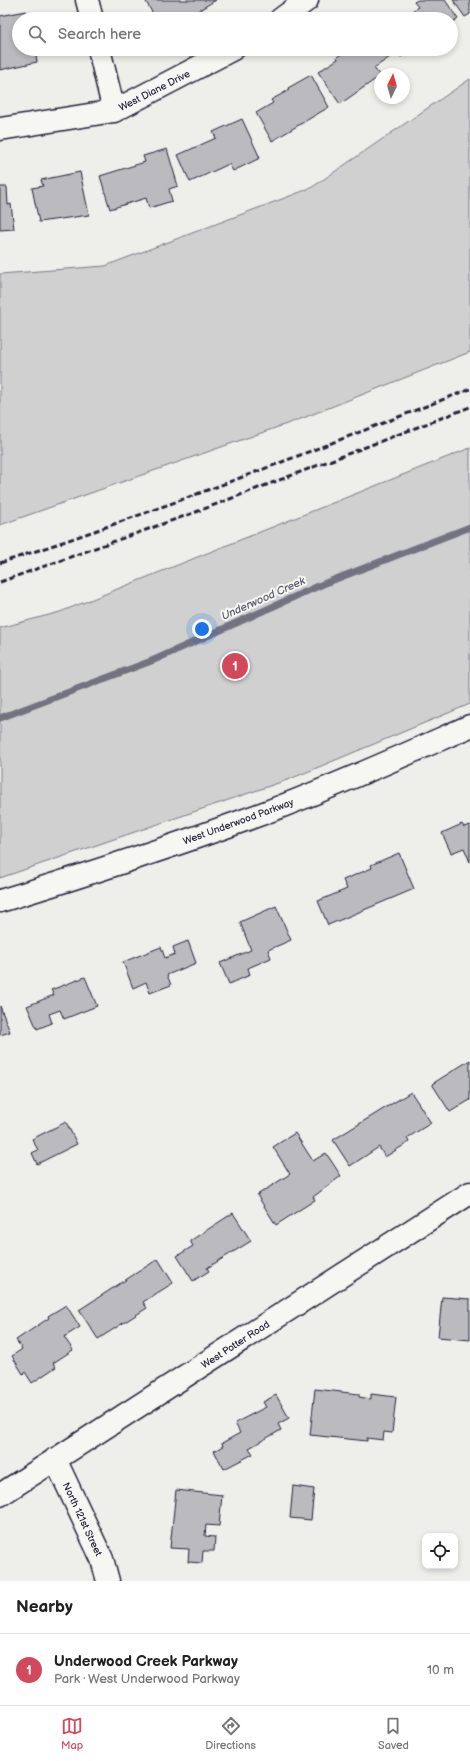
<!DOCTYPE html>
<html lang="en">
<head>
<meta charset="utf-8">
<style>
	:root { --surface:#fff; --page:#f2f2f2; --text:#222; --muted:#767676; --line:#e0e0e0; --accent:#d1495b }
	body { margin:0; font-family:"Balsamiq Sans",sans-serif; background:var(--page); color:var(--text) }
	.controls { position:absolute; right:12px; bottom:12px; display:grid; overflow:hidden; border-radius:8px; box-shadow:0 2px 6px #0003 }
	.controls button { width:36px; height:36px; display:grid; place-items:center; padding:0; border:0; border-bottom:1px solid var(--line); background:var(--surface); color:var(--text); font:20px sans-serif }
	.compass { position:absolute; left:374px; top:68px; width:36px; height:36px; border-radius:50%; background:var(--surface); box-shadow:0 2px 6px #0003; rotate:5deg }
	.you { position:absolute; left:202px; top:629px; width:14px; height:14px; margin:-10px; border:3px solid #fff; border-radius:50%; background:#1a73e8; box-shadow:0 0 0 6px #1a73e833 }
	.badge { display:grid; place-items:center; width:26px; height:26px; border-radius:50%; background:var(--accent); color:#fff; font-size:13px; font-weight:700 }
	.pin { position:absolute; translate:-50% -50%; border:2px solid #fff; box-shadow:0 1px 4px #0006 }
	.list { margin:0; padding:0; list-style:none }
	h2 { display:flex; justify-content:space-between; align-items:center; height:52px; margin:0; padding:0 16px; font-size:17px }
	h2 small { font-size:13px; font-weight:400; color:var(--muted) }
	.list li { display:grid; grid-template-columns:26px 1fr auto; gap:12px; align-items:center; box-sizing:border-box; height:72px; padding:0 16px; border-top:1px solid var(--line) }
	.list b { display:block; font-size:15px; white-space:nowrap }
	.list p { margin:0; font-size:13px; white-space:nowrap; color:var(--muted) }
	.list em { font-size:13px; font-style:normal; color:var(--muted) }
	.icon { flex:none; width:22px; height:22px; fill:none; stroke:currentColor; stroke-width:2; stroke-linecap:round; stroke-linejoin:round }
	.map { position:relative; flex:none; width:470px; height:1581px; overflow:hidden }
	.search { position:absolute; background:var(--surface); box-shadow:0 2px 6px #0003; left:12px; right:12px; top:12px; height:44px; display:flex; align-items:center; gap:10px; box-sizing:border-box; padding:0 14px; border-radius:22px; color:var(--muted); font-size:15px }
	.sheet { height:124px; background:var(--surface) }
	nav { display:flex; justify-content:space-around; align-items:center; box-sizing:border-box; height:56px; border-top:1px solid var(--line); background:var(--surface); font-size:11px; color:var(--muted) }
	nav a { display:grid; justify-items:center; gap:2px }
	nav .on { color:var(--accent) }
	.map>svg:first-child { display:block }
</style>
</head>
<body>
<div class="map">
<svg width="470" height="1581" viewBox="0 0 470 1581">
	<rect width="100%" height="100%" fill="#eeeeeb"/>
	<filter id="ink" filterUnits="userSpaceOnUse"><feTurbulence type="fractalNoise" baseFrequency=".025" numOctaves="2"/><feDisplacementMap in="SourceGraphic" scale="8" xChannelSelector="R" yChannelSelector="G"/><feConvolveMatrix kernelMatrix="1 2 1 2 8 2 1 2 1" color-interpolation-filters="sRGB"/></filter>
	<g filter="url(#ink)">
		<!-- green -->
		<path fill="#d0d0d1" stroke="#797986" d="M 470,79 L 470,352 L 298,420 L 0,525 L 0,274 L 105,266 L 311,188 Z
			M 470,448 L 470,704 L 290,779 L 0,878 L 0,628 L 60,612 Z"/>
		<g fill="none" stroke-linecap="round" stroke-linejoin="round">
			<!-- stream -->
			<path stroke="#727281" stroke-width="7" d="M 0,718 L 154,660 L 323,584 L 470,527"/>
		</g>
		<!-- building -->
		<path fill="#bbbbbf" stroke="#22223b" d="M 145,0 L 216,0 L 196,12 L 198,15 L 191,19 L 156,19 Z
			M 418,0 L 445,0 L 458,19 L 451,23 L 451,19 L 400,19 L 418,7 L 414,2 Z
			M 453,0 L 470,0 L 470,14 L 465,17 Z
			M 26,11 L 28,19 L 19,19 L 19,49 L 35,49 L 37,62 L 0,70 L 0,16 Z
			M 348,49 L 385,49 L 390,57 L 374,68 L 380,76 L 340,104 L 318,72 L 338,59 L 337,57 Z
			M 396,49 L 414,49 L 401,57 Z
			M 311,75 L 329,107 L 272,141 L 256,113 L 273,103 L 271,100 L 289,90 L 288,88 Z
			M 242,119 L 260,158 L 233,171 L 229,164 L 190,182 L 178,155 L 216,138 L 213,132 Z
			M 167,149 L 178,186 L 169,189 L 172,201 L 149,208 L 146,198 L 110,209 L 100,176 L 145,162 L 143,156 Z
			M 80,172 L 89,215 L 39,222 L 32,188 L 43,186 L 41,180 Z
			M 0,187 L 7,187 L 8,205 L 11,204 L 14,229 L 0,230 Z
			M 462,824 L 464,827 L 470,825 L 470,862 L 464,848 L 451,853 L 442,833 Z
			M 399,853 L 414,889 L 328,925 L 318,901 L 347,889 L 343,880 L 372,868 L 371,865 Z
			M 276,906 L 291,940 L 268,950 L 271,958 L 248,968 L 250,975 L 229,984 L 220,963 L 251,950 L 240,922 Z
			M 188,941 L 196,963 L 167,975 L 171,985 L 150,993 L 146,982 L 133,988 L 123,962 L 161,947 L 165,958 L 175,954 L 173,947 Z
			M 85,977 L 97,1006 L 64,1019 L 60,1010 L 49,1014 L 52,1023 L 37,1029 L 27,1006 L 54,995 L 51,990 Z
			M 0,1006 L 10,1032 L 0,1035 Z
			M 470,1060 L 470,1100 L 450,1112 L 432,1084 Z
			M 411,1092 L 431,1123 L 407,1138 L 409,1142 L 385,1157 L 379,1147 L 350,1166 L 333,1140 Z
			M 66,1122 L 77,1144 L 37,1164 L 32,1153 L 38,1150 L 32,1139 Z
			M 295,1133 L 313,1161 L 326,1153 L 341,1176 L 313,1197 L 315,1200 L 276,1225 L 257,1195 L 290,1174 L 273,1147 Z
			M 233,1213 L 251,1241 L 207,1268 L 209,1271 L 193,1281 L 177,1256 L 193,1246 L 190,1241 Z
			M 158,1259 L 173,1283 L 143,1302 L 147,1308 L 98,1339 L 79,1310 Z
			M 442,1297 L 470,1299 L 470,1340 L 438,1337 Z
			M 66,1305 L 80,1327 L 64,1337 L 73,1350 L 53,1363 L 56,1367 L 32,1383 L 25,1372 L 23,1374 L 12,1356 L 22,1349 L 16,1340 L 49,1318 L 48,1316 Z
			M 315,1389 L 359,1394 L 359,1397 L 371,1399 L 371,1394 L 396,1397 L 392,1433 L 384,1432 L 383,1440 L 367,1438 L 367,1441 L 310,1435 Z
			M 276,1395 L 289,1418 L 278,1424 L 281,1430 L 249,1448 L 253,1454 L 224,1469 L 214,1451 L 223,1446 L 222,1443 L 240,1433 L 235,1423 L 266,1407 L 263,1402 Z
			M 293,1486 L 314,1489 L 311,1520 L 290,1518 Z
			M 176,1490 L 222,1495 L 219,1526 L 206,1525 L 205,1536 L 215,1537 L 214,1551 L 203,1551 L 202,1563 L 188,1562 L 189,1549 L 170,1548 Z"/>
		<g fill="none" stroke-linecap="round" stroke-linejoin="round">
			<defs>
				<path id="minor" d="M 87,0 L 92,19
					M 281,19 L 307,0
					M 99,49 L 114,111
					M 0,129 L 114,111 L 233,49
					M 0,901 C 89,874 177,845 264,813 C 334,787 402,756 470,726
					M 55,1459 L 102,1559 L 108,1581
					M 0,1495 L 470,1193"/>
			</defs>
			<!-- minor casing -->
			<use href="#minor" stroke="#22223b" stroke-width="25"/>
			<!-- minor -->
			<use href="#minor" stroke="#f6f6f2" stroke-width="22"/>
			<!-- rail -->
			<path stroke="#22223b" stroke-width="3" stroke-dasharray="6 3" stroke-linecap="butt" d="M 0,563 C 159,511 314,450 470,389
				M 0,582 L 196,512 L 470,407"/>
		</g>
	</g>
	<g text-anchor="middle" stroke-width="4" stroke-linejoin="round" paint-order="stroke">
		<!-- street labels -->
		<g font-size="10" fill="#22223b" stroke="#f6f6f2">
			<text transform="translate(154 90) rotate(-27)" y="4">West Diane Drive</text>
			<text transform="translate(238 821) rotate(-20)" y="4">West Underwood Parkway</text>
			<text transform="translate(235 1344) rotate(-33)" y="4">West Potter Road</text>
			<text transform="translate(83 1519) rotate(65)" y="4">North 121st Street</text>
		</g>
		<!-- water labels -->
		<g font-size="11" font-style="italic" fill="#575769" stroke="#f6f6f2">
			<text transform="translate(263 598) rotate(-24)" y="4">Underwood Creek</text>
		</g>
	</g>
</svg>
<div class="controls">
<button><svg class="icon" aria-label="locate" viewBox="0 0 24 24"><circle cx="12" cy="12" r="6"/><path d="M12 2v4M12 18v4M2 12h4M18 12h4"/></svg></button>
</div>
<svg class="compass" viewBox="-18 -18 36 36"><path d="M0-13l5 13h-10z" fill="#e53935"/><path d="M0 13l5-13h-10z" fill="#767676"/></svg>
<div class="you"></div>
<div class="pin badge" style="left:235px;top:666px">1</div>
<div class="search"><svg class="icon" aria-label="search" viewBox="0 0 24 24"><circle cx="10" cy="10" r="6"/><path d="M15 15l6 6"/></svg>Search here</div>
</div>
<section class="sheet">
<h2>Nearby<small></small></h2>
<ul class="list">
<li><span class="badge">1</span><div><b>Underwood Creek Parkway</b><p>Park · West Underwood Parkway</p></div><em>10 m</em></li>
</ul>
</section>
<nav>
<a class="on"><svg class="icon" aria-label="map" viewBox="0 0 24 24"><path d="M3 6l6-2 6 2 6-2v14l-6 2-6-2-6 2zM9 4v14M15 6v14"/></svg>Map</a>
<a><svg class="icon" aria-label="directions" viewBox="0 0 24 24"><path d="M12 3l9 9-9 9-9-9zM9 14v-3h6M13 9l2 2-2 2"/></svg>Directions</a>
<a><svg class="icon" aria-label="saved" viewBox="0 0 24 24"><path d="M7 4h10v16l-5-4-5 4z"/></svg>Saved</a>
</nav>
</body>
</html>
